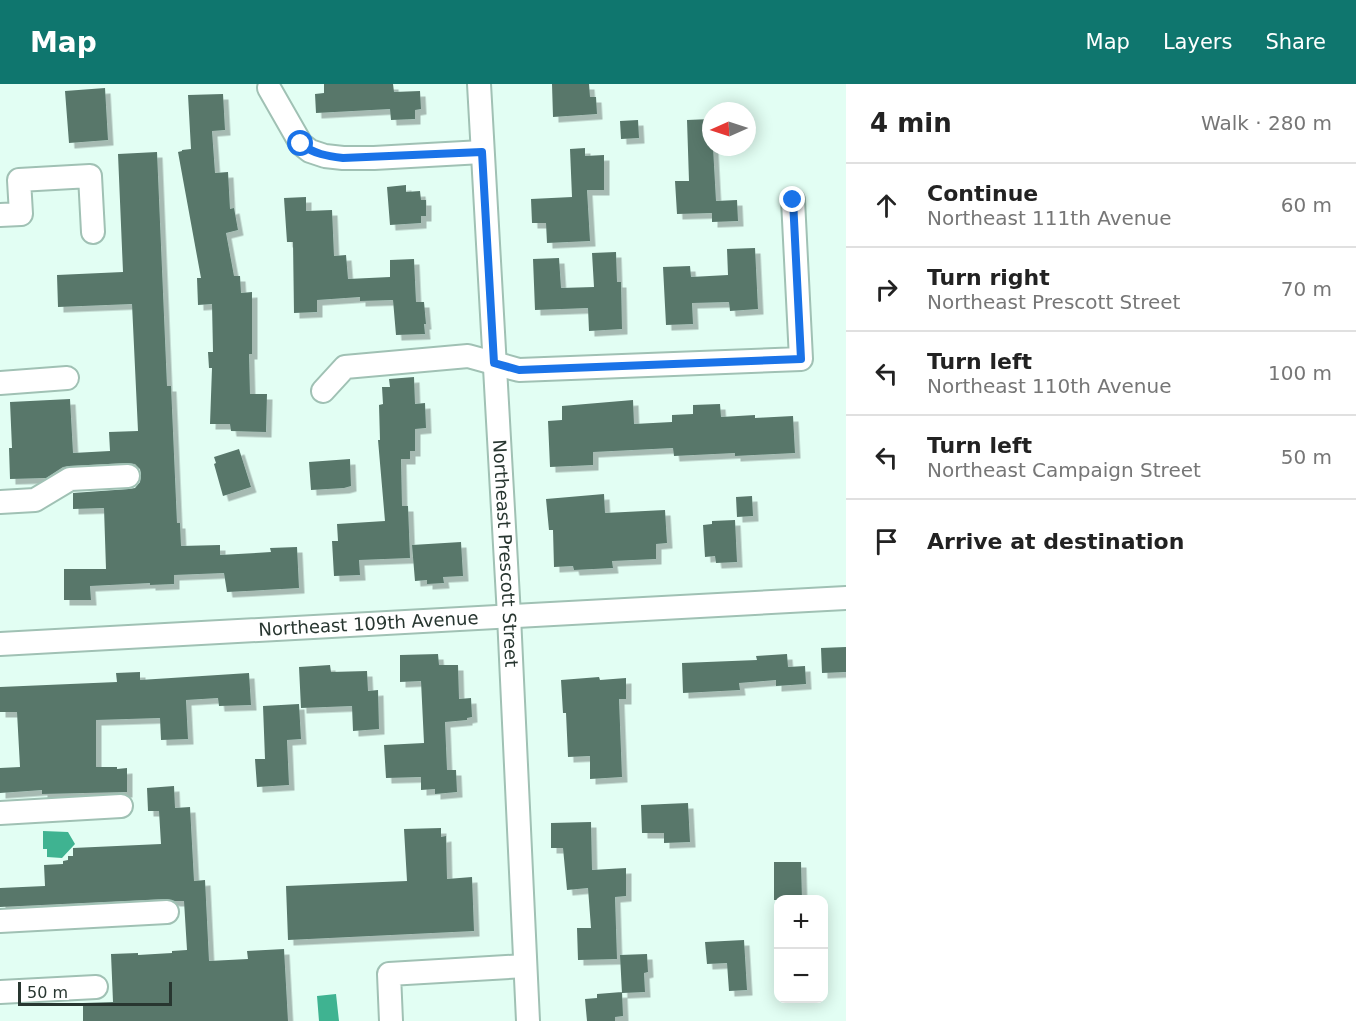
<!DOCTYPE html>
<html lang="en">
<head>
<meta charset="utf-8">
<style>
	:root { --surface:#fff; --page:#f6f6f6; --text:#222; --muted:#767676; --line:#e0e0e0; --accent:#0f766e }
	body { margin:0; font-family:"DejaVu Sans",sans-serif; background:var(--page); color:var(--text) }
	.controls { position:absolute; right:18px; bottom:18px; display:grid; overflow:hidden; border-radius:12px; box-shadow:0 3px 15px #0003 }
	.controls button { width:54px; height:54px; display:grid; place-items:center; padding:0; border:0; border-bottom:2px solid var(--line); background:var(--surface); color:var(--text); font:30px sans-serif }
	.compass { position:absolute; left:702px; top:18px; width:54px; height:54px; border-radius:50%; background:var(--surface); box-shadow:0 3px 15px #0003; rotate:267deg }
	.scale { position:absolute; left:18px; bottom:15px; width:154px; box-sizing:border-box; padding-left:6px; border:3px solid #283630; border-top:0; font-size:16px; line-height:21px; white-space:nowrap; color:#283630; -webkit-text-stroke:4px #fff; paint-order:stroke }
	.stop { position:absolute; width:18px; height:18px; margin:-14px; border:4px solid #1a73e8; border-radius:50%; background:#fff }
	.stop.end { background:#1a73e8; border-color:#fff; box-shadow:0 2px 6px #0008 }
	.list { margin:0; padding:0; list-style:none }
	h2 { display:flex; justify-content:space-between; align-items:center; height:78px; margin:0; padding:0 24px; font-size:26px }
	h2 small { font-size:20px; font-weight:400; color:var(--muted) }
	.list li { display:grid; grid-template-columns:39px 1fr auto; gap:18px; align-items:center; box-sizing:border-box; height:84px; padding:0 24px; border-top:2px solid var(--line) }
	.list b { display:block; font-size:22px; white-space:nowrap }
	.list p { margin:0; font-size:20px; white-space:nowrap; color:var(--muted) }
	.list em { font-size:20px; font-style:normal; color:var(--muted) }
	.icon { flex:none; width:33px; height:33px; fill:none; stroke:currentColor; stroke-width:2; stroke-linecap:round; stroke-linejoin:round }
	.map { position:relative; flex:none; width:846px; height:937px; overflow:hidden }
	header { display:flex; align-items:center; gap:36px; box-sizing:border-box; height:84px; padding:0 30px; background:var(--accent); color:#fff }
	header strong { font-size:28px }
	nav { display:flex; gap:33px; margin-inline-start:auto; font-size:21px }
	main { display:flex }
	aside { flex:1; background:var(--surface) }
	.map>svg:first-child { display:block }
</style>
</head>
<body>
<header>
<strong>Map</strong>
<nav><a>Map</a><a>Layers</a><a>Share</a></nav>
</header>
<main>
<div class="map">
<svg width="846" height="937" viewBox="0 0 846 937">
	<defs>
		<filter id="shadow"><feDropShadow dx="5.5" dy="5.5" stdDeviation="0" flood-color="#0004"/></filter>
	</defs>
	<rect width="100%" height="100%" fill="#e2fef3"/>
	<!-- water -->
	<path fill="#3fb391" d="M 43,747 L 68,748 L 75,760 L 62,774 L 47,773 L 47,765 L 43,765 Z
		M 336,910 L 339,937 L 319,937 L 317,912 Z"/>
	<!-- building -->
	<path fill="#58776b" filter="url(#shadow)" d="M 324,0 L 393,0 L 394,8 L 420,7 L 421,25 L 415,26 L 415,35 L 391,36 L 390,25 L 316,29 L 315,10 L 324,9 Z
		M 552,0 L 589,0 L 590,13 L 596,13 L 597,30 L 553,33 Z
		M 105,4 L 108,56 L 69,59 L 65,7 Z
		M 223,10 L 225,46 L 212,47 L 215,89 L 228,88 L 230,125 L 234,124 L 238,146 L 226,149 L 234,192 L 240,192 L 241,209 L 252,208 L 252,270 L 249,270 L 250,310 L 267,310 L 266,348 L 231,347 L 230,340 L 210,340 L 212,284 L 209,284 L 208,268 L 213,268 L 212,220 L 198,221 L 197,194 L 201,194 L 178,68 L 182,67 L 182,66 L 191,65 L 188,11 Z
		M 711,35 L 711,63 L 713,63 L 716,117 L 737,116 L 738,137 L 712,138 L 712,129 L 677,130 L 675,97 L 689,97 L 687,36 Z
		M 638,36 L 639,54 L 621,55 L 620,37 Z
		M 585,64 L 585,72 L 604,71 L 604,106 L 587,106 L 590,157 L 547,159 L 546,139 L 532,139 L 531,115 L 572,113 L 570,65 Z
		M 157,68 L 167,302 L 171,302 L 177,439 L 180,439 L 181,462 L 220,461 L 220,471 L 271,468 L 270,464 L 297,463 L 299,504 L 227,508 L 224,489 L 174,491 L 174,500 L 150,501 L 150,499 L 90,502 L 91,516 L 64,516 L 64,485 L 106,485 L 104,424 L 73,425 L 73,409 L 129,405 L 135,404 L 140,398 L 141,391 L 140,385 L 135,380 L 127,379 L 69,382 L 63,383 L 46,394 L 10,395 L 9,364 L 12,364 L 10,318 L 70,315 L 73,369 L 110,367 L 109,348 L 138,347 L 132,220 L 58,223 L 57,191 L 123,188 L 118,70 Z
		M 406,101 L 406,108 L 420,107 L 421,116 L 426,116 L 426,132 L 421,132 L 421,139 L 390,141 L 387,103 Z
		M 306,113 L 306,127 L 332,126 L 334,172 L 346,171 L 348,195 L 390,193 L 390,176 L 414,175 L 416,218 L 424,218 L 426,240 L 424,240 L 425,250 L 396,251 L 393,216 L 360,217 L 360,213 L 317,216 L 317,228 L 294,229 L 293,158 L 287,158 L 284,114 Z
		M 755,164 L 758,225 L 730,227 L 729,218 L 692,219 L 693,240 L 666,241 L 663,183 L 690,182 L 691,193 L 728,191 L 727,165 Z
		M 616,168 L 617,198 L 621,198 L 622,245 L 589,247 L 588,224 L 535,226 L 533,175 L 559,174 L 561,204 L 594,203 L 592,169 Z
		M 414,293 L 415,320 L 425,319 L 426,344 L 415,345 L 415,367 L 410,367 L 410,375 L 401,375 L 402,422 L 408,422 L 410,474 L 359,476 L 360,491 L 334,492 L 332,457 L 338,457 L 337,440 L 385,437 L 378,356 L 380,356 L 379,321 L 383,320 L 382,303 L 390,303 L 389,295 Z
		M 633,316 L 634,340 L 672,338 L 672,331 L 693,330 L 693,321 L 720,320 L 721,333 L 755,331 L 755,334 L 793,332 L 795,369 L 735,372 L 735,369 L 674,372 L 673,364 L 593,368 L 593,381 L 550,383 L 548,337 L 562,336 L 562,322 Z
		M 239,365 L 251,403 L 223,412 L 214,380 L 216,379 L 214,373 Z
		M 350,375 L 351,402 L 344,404 L 311,406 L 309,378 Z
		M 604,410 L 605,429 L 665,426 L 667,459 L 656,460 L 656,475 L 612,477 L 613,484 L 574,486 L 573,482 L 554,483 L 553,446 L 549,446 L 546,415 Z
		M 752,412 L 753,432 L 737,433 L 736,413 Z
		M 735,436 L 737,478 L 716,479 L 715,472 L 705,473 L 703,441 L 712,440 L 712,437 Z
		M 461,458 L 463,492 L 443,493 L 444,499 L 427,500 L 427,496 L 415,497 L 412,461 Z
		M 846,563 L 846,588 L 822,589 L 821,564 Z
		M 438,570 L 439,581 L 458,581 L 459,615 L 471,614 L 472,633 L 467,634 L 467,636 L 445,638 L 447,686 L 456,686 L 457,708 L 435,710 L 435,705 L 421,706 L 421,693 L 386,694 L 384,661 L 424,659 L 421,597 L 400,598 L 400,571 Z
		M 787,570 L 788,583 L 805,582 L 806,600 L 776,602 L 776,596 L 739,599 L 740,606 L 683,609 L 682,579 L 757,576 L 756,572 Z
		M 330,581 L 331,588 L 367,587 L 368,607 L 378,606 L 379,645 L 353,647 L 352,622 L 301,624 L 299,583 Z
		M 140,588 L 140,596 L 249,589 L 251,621 L 219,622 L 218,614 L 186,616 L 188,655 L 161,656 L 160,634 L 96,636 L 96,683 L 117,683 L 117,685 L 127,684 L 127,708 L 42,710 L 42,706 L 0,709 L 0,684 L 20,683 L 17,628 L 0,628 L 0,603 L 117,598 L 116,589 Z
		M 599,593 L 600,596 L 626,594 L 626,615 L 619,615 L 622,693 L 590,695 L 590,672 L 568,673 L 566,629 L 563,629 L 561,596 Z
		M 299,620 L 301,655 L 287,656 L 289,701 L 257,703 L 255,675 L 265,675 L 263,622 Z
		M 174,702 L 175,724 L 190,723 L 194,797 L 205,796 L 209,877 L 248,875 L 247,867 L 284,865 L 288,937 L 83,937 L 83,919 L 113,918 L 111,870 L 138,869 L 138,871 L 172,869 L 172,867 L 187,866 L 184,817 L 175,817 L 166,815 L 0,823 L 0,804 L 45,802 L 44,781 L 63,780 L 63,777 L 68,776 L 68,772 L 73,772 L 73,764 L 161,760 L 159,727 L 148,727 L 147,704 Z
		M 688,719 L 690,758 L 664,759 L 664,749 L 642,749 L 641,721 Z
		M 591,738 L 592,786 L 626,784 L 626,812 L 615,813 L 617,875 L 578,876 L 577,844 L 591,844 L 588,804 L 567,806 L 563,764 L 551,764 L 551,739 Z
		M 441,744 L 441,753 L 446,752 L 447,795 L 472,793 L 474,847 L 288,856 L 286,802 L 407,797 L 404,745 Z
		M 774,778 L 801,778 L 802,816 L 774,816 Z
		M 744,856 L 747,906 L 729,907 L 727,879 L 707,880 L 705,858 Z
		M 647,870 L 648,888 L 644,889 L 645,908 L 622,909 L 620,871 Z
		M 622,908 L 623,932 L 615,933 L 615,937 L 587,937 L 585,915 L 597,914 L 597,910 Z"/>
	<g fill="none" stroke-linecap="round" stroke-linejoin="round">
		<defs>
			<g id="minor">
				<path id="s1" d="M 479,0 L 509,532 L 528,937"/>
				<path d="M 269,4 L 301,60 L 310,67 L 325,72 L 343,74 L 374,74 L 482,68"/>
				<path d="M 0,131 L 21,130 L 19,96 L 90,92 L 93,148"/>
				<path d="M 0,299 L 67,294"/>
				<path d="M 323,307 L 345,283 L 468,272 L 519,286 L 801,275 L 793,116"/>
				<path d="M 0,418 L 35,416 L 70,395 L 128,392"/>
				<path id="s2" d="M 0,560 L 846,514"/>
				<path d="M 0,729 L 121,722"/>
				<path d="M 0,837 L 167,828"/>
				<path d="M 0,908 L 96,903"/>
				<path d="M 391,937 L 389,890 L 525,882"/>
			</g>
		</defs>
		<!-- minor casing -->
		<use href="#minor" stroke="#a0c1b4" stroke-width="26"/>
		<!-- minor -->
		<use href="#minor" stroke="#fff" stroke-width="22"/>
	</g>
	<g fill="none" stroke-linecap="round" stroke-linejoin="round">
		<!-- route -->
		<path stroke="#1a73e8" stroke-width="8" d="M 301,60 C 314,70 327,72 343,74 L 482,68 L 494,279 L 519,286 L 801,275 L 793,116"/>
	</g>
	<g text-anchor="middle" stroke-width="6" stroke-linejoin="round" paint-order="stroke">
		<!-- street labels -->
		<g font-size="18" fill="#283630" stroke="#fff">
			<text dy="6" stroke="none"><textPath href="#s1" startOffset="470">Northeast Prescott Street</textPath></text>
			<text dy="6" stroke="none"><textPath href="#s2" startOffset="369">Northeast 109th Avenue</textPath></text>
		</g>
	</g>
</svg>
<div class="controls">
<button>+</button>
<button>−</button>
</div>
<svg class="compass" viewBox="-18 -18 36 36"><path d="M0-13l5 13h-10z" fill="#e53935"/><path d="M0 13l5-13h-10z" fill="#767676"/></svg>
<div class="scale">50 m</div>
<div class="stop" style="left:301px;top:60px"></div>
<div class="stop end" style="left:793px;top:116px"></div>
</div>
<aside>
<h2>4 min<small>Walk · 280 m</small></h2>
<ul class="list">
<li><svg class="icon" aria-label="ahead" viewBox="0 0 24 24"><path d="M12 20V5M6 11l6-6 6 6"/></svg><div><b>Continue</b><p>Northeast 111th Avenue</p></div><em>60 m</em></li>
<li><svg class="icon" aria-label="right" viewBox="0 0 24 24"><path d="M7 20v-9h11M14 6l5 5-5 5"/></svg><div><b>Turn right</b><p>Northeast Prescott Street</p></div><em>70 m</em></li>
<li><svg class="icon" aria-label="left" viewBox="0 0 24 24"><path d="M17 20v-9H6M10 6l-5 5 5 5"/></svg><div><b>Turn left</b><p>Northeast 110th Avenue</p></div><em>100 m</em></li>
<li><svg class="icon" aria-label="left" viewBox="0 0 24 24"><path d="M17 20v-9H6M10 6l-5 5 5 5"/></svg><div><b>Turn left</b><p>Northeast Campaign Street</p></div><em>50 m</em></li>
<li><svg class="icon" aria-label="arrive" viewBox="0 0 24 24"><path d="M6 21V4h12l-3 4 3 4H6"/></svg><div><b>Arrive at destination</b></div></li>
</ul>
</aside>
</main>
</body>
</html>
